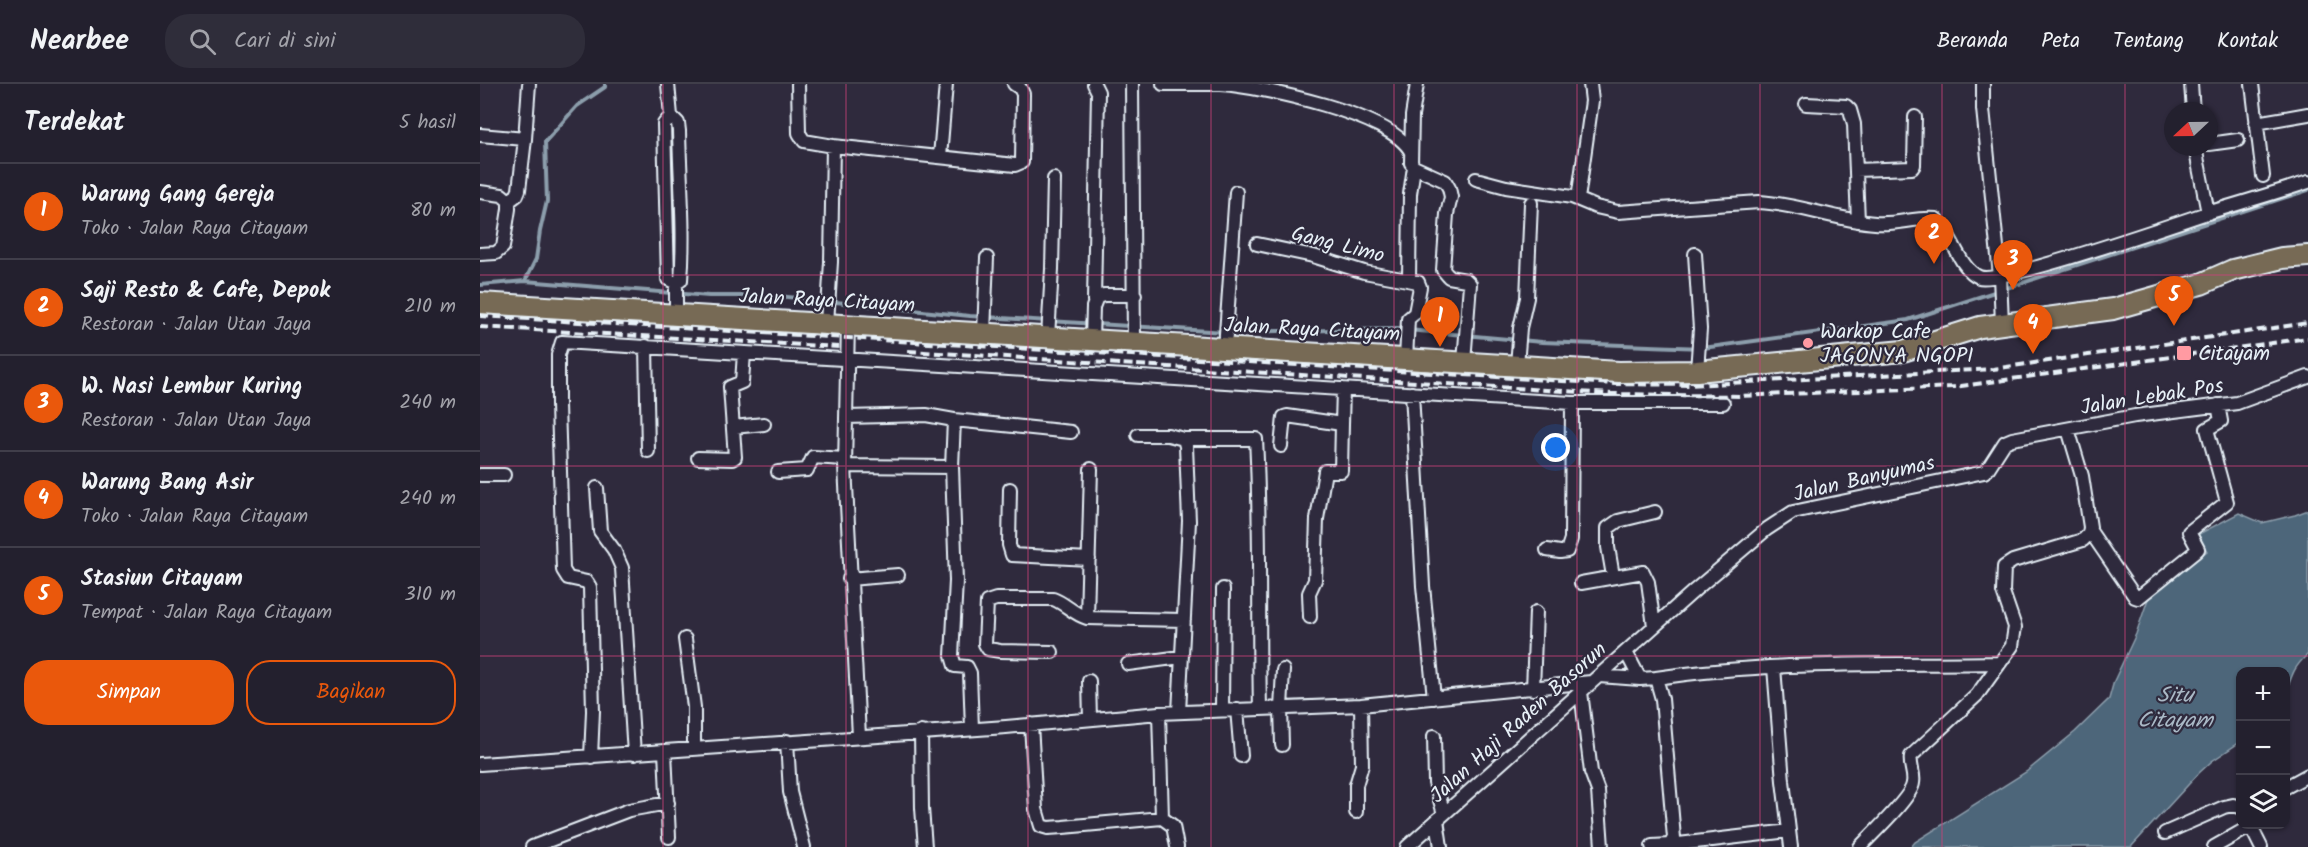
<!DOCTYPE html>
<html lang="id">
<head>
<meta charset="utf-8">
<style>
	:root { --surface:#23202e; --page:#2f2d3a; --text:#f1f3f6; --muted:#a3a3aa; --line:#403e4a; --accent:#ea580c }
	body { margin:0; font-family:Kalam,sans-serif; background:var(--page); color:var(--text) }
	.controls { position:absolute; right:18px; bottom:18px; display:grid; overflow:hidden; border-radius:12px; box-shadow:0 2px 4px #0004 }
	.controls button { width:54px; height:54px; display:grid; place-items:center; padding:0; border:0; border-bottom:2px solid var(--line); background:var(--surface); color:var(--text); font:30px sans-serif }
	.compass { position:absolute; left:1684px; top:18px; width:54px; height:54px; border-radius:50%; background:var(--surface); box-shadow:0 2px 4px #0004; rotate:248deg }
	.you { position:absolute; left:1076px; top:364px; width:21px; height:21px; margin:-15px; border:4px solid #fff; border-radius:50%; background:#1a73e8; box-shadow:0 0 0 9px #1a73e833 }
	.badge { display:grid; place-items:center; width:39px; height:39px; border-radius:50%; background:var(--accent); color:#fff; font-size:20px; font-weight:700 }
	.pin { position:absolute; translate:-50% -50px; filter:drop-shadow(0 2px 3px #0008) }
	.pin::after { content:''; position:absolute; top:32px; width:21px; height:18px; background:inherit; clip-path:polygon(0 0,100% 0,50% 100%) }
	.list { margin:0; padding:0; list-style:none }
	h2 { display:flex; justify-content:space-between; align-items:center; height:78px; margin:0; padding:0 24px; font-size:26px }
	h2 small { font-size:20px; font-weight:400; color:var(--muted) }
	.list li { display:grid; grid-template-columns:39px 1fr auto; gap:18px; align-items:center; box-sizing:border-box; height:96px; padding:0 24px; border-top:2px solid var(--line) }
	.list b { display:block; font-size:22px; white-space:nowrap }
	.list p { margin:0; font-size:20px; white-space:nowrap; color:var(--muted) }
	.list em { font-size:20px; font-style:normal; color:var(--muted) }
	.actions { display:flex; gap:12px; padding:18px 24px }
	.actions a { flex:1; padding:14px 0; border:2px solid var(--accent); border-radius:24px; text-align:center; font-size:21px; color:var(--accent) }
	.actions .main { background:var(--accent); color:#fff }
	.icon { flex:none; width:33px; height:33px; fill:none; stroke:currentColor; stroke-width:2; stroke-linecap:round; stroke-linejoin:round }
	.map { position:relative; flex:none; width:1828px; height:763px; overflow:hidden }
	header { display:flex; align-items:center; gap:36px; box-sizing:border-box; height:84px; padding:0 30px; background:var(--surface); border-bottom:2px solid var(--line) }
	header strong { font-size:28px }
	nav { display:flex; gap:33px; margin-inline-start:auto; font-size:21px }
	.search { width:420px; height:54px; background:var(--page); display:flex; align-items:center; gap:15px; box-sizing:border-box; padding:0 21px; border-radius:24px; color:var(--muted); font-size:22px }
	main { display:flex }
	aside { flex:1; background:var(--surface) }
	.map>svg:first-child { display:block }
</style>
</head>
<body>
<header>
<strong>Nearbee</strong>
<div class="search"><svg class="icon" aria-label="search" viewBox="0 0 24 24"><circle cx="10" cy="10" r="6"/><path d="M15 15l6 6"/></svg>Cari di sini</div>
<nav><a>Beranda</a><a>Peta</a><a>Tentang</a><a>Kontak</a></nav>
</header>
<main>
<aside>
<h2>Terdekat<small>5 hasil</small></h2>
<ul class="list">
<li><span class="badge">1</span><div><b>Warung Gang Gereja</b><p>Toko · Jalan Raya Citayam</p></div><em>80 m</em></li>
<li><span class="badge">2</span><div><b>Saji Resto &amp; Cafe, Depok</b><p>Restoran · Jalan Utan Jaya</p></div><em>210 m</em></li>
<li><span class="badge">3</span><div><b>W. Nasi Lembur Kuring</b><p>Restoran · Jalan Utan Jaya</p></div><em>240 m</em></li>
<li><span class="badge">4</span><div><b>Warung Bang Asir</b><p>Toko · Jalan Raya Citayam</p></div><em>240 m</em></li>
<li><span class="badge">5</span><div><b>Stasiun Citayam</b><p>Tempat · Jalan Raya Citayam</p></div><em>310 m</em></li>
</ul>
<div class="actions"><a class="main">Simpan</a><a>Bagikan</a></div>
</aside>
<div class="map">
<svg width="1828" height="763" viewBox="0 0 1828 763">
	<rect width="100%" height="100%" fill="#2f2a3d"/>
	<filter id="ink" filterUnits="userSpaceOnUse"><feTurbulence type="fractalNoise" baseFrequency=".0167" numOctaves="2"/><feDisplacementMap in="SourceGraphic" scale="12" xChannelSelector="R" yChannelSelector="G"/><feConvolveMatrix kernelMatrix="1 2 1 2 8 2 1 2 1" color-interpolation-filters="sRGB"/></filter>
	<g filter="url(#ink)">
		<!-- water -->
		<path fill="#4e667a" stroke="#8c9eac" stroke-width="1.5" d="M 1828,426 L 1828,570 C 1813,584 1812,591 1806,609 L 1806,588 L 1760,588 L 1760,658 L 1732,677 L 1719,689 L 1651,763 L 1431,763 L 1435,758 L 1546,688 L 1595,648 L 1629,615 L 1634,597 L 1656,550 L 1668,515 L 1677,504 L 1727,467 L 1717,451 L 1759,429 L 1782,439 L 1815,431 Z"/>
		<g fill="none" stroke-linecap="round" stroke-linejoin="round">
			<!-- stream -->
			<path stroke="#8c9eac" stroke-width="4" d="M 45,197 L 56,175 L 60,147 L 67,117 L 65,58 L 97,22 L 125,3 L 125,0
				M 0,201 L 45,197 L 229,212 L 298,212 L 490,232 L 745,248 L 917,245 L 1062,258 L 1223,264 L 1428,236 L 1828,106"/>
			<defs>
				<path id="street" d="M 188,0 L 191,32 L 198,39 L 199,47 C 200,97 205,147 201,196 L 196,199 L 196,232
					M 318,0 L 319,49 L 324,57 L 353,62 L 535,81 L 542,78 L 543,10 L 540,4 L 534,0
					M 614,0 L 618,8 L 614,217
					M 652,0 L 654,258
					M 683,0 L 739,0
					M 741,0 C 782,3 912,30 931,68
					M 937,0 L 932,32 L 931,79 L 934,83 L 965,97 L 969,104 L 971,113 L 967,130 L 963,186 L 969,193 L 986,196 L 990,200 L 984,278
					M 1503,0 L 1503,25 L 1520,192 L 1522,239
					M 1711,0 L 1713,27
					M 1772,0 L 1783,92
					M 1326,20 L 1366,22 L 1370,26 L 1374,40 L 1378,137
					M 191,32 L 184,40 L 188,195 L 196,199
					M 1776,39 L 1828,30
					M 0,51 L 45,55 L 49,0
					M 1729,60 L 1758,56
					M 1715,63 L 1728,129
					M 460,73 L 466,0
					M 1376,86 L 1432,84 L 1434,81 L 1435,33
					M 996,95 L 1026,103 L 1092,113 L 1116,123 L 1138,128 L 1279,118 C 1319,120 1355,136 1395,139 C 1416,141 1436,133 1456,135 C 1472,149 1479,185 1499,193 C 1519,201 1696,139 1727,129 C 1761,119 1795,109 1828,98
					M 0,108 L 22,111 L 29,117
					M 1098,115 L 1112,17 L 1110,0
					M 777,160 L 833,172 L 884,188 L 938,198 L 940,203 L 935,229 L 928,235 L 926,275
					M 0,170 L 16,169 L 23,163 L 29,125 L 29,117 L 37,111 L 39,106 L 45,55
					M 1215,170 L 1220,245 L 1217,287
					M 929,196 L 930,110 L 934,83
					M 347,239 L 351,178 L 353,62
					M 368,240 L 365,382 L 379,652
					M 504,249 L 507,174
					M 568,253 L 572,185 L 574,95
					M 612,255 L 613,223 L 617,213 L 624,211 L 655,211
					M 166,262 L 168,367
					M 745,264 L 756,108
					M 1037,281 L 1040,244 L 1047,214 L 1051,119
					M 932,309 L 943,502 L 954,614
					M 366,333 L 446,331 L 474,336 L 472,383 L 476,497 L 472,572 L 475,582 L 487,583 L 490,589 L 492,645
					M 474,336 L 591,348
					M 253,343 L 284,340
					M 658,351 L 688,351 L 704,355 L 706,362 L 709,437 L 699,628
					M 704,355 L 776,355 C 781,445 778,535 780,625
					M 801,362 L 804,333 L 807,332 L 862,340 L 863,305
					M 218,374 L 252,375 L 255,373 L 250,303 L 262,298 L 264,269
					M 365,382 L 472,383
					M 298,388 L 327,386 L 333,373 L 364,375
					M 0,391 L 24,391
					M 117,404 L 120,447 L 134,466 L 142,484 L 154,670
					M 530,405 L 529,461 L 532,471 L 609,475
					M 1610,447 L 1655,513 L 1658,514 L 1715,468 L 1718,465 L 1709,448 L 1747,418 L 1727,345 L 1741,337 L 1738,321
					M 1067,466 L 1080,468 L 1087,467 L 1091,455 L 1092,319
					M 1133,492 L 1128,463 L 1128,444 L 1138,437 L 1175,428
					M 369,495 L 418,491
					M 1101,499 L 1163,488 L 1168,498 L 1174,542
					M 830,533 L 829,509 L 835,496 L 837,435 L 845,387 L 861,387 L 862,340
					M 607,534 L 611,385
					M 205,555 L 214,623 L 214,665
					M 572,568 L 520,567 L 508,565 L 505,560 L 507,518 L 516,515 L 573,515 C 585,519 593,530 607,534 L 704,536
					M 1146,568 L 1160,595 L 1176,594 L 1182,615 L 1194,754 L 1190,761 L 1172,762
					M 648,580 L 701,573
					M 1294,583 L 1303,697 L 1311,763
					M 1119,592 L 1160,595
					M 1176,594 C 1289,577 1405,581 1519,579
					M 609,597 L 610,635
					M 1053,605 L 1056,528
					M 1101,608 L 1111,688 L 1118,707 L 1122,763
					M 757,625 L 761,672
					M 742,626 L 743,505
					M 679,629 L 682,734
					M 551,640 L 556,725 L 561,742 L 568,744 L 583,743 L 682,734 L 693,742 L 697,763
					M 441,648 L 442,724 L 445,763
					M 954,652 L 955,699 L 964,730
					M 307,657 L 310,708 L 324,763
					M 802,661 L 801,624 L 803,586
					M 185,667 L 189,753
					M 111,673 L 113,627 L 110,503 L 107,498 L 88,494 L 83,486 L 78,321 L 78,271 L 82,258 L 1092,319 L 1243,319
					M 0,680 L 526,643 L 679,629 L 881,621 L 1111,598
					M 1806,703 L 1828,691
					M 876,728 L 876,701 L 882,681 L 881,621
					M 957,736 L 961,763
					M 1685,749 L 1744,723 L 1753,721 L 1760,723
					M 1190,761 L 1309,747
					M 52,763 L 149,726 L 188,719
					M 927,763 L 1215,506 L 1287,445 L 1313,428 L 1504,388 L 1507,386 L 1525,358 L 1532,355 L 1655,332 L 1757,319 L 1828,293
					M 1380,763 C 1391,751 1432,713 1433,699 C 1435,690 1429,681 1431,672 L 1497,611 L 1532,562 L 1535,543 L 1523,508 L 1524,483 L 1533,477 L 1603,456 L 1609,450 L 1610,443 L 1602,392 L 1588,345
					M 1734,763 L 1764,746 L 1772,745 L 1781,763"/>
				<path id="primary" d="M 0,219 L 1139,288 L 1217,287 L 1423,267 L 1500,243 L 1633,225 L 1721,200 L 1753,186 L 1802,174 L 1828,172"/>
			</defs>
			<!-- street casing -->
			<use href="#street" stroke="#e8f1f8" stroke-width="16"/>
			<!-- primary casing -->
			<use href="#primary" stroke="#e8f1f8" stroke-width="24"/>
			<!-- street -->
			<use href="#street" stroke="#2f2a3d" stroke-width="12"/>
			<!-- primary -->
			<use href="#primary" stroke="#776a54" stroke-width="20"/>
			<!-- rail -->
			<path stroke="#e8f1f8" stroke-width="4" stroke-dasharray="9 4.5" stroke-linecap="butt" d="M 0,232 L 1134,300 L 1210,301 L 1513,285 L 1828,239
				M 0,243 L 359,263
				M 428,267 L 1132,310 L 1259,312 L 1474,303 L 1828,254"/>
		</g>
	</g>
	<!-- grid -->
	<path fill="none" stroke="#ca437a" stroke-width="1.5" stroke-opacity="0.55" d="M 183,0 L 183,763M 366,0 L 366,763M 548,0 L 548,763M 731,0 L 731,763M 914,0 L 914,763M 1097,0 L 1097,763M 1280,0 L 1280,763M 1462,0 L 1462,763M 1645,0 L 1645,763M 0,191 L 1828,191M 0,382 L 1828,382M 0,572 L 1828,572"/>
	<!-- markers -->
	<g fill="#ff9aa2" stroke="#2f2a3d" stroke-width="2">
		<circle cx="1328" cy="259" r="6"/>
		<rect x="1696" y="261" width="16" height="16" rx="3"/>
	</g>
	<g text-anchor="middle" stroke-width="4.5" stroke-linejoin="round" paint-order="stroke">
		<!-- street labels -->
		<g font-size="21" fill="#e8f1f8" stroke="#2f2a3d">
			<text transform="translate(858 160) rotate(14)" y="7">Gang Limo</text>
			<text transform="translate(347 216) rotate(3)" y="7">Jalan Raya Citayam</text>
			<text transform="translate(832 245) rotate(3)" y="7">Jalan Raya Citayam</text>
			<text transform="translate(1672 312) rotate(-9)" y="7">Jalan Lebak Pos</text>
			<text transform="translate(1384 394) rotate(-13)" y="7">Jalan Banyumas</text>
			<text transform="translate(1038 638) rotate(-42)" y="7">Jalan Haji Raden Basorun</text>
		</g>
		<!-- poi labels -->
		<g font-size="21" fill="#e8f1f8" stroke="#2f2a3d" text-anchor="start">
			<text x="1340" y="254">Warkop Cafe<tspan x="1340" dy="24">JAGONYA NGOPI</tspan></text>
			<text x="1718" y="276">Citayam</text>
		</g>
		<!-- water labels -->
		<g font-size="22" font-style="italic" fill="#aab9c6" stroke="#2f2a3d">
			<text x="1695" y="618">Situ<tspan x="1695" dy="25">Citayam</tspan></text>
		</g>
	</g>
</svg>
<div class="controls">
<button>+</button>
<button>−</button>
<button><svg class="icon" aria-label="layers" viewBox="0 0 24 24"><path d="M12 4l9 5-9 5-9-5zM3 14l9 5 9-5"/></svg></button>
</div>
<svg class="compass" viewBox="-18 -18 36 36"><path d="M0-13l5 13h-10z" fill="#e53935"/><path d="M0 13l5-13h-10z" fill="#a3a3aa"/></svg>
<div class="you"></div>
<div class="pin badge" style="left:960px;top:263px">1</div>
<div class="pin badge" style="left:1454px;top:180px">2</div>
<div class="pin badge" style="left:1533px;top:206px">3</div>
<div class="pin badge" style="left:1553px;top:270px">4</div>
<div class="pin badge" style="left:1694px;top:242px">5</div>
</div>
</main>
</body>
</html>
